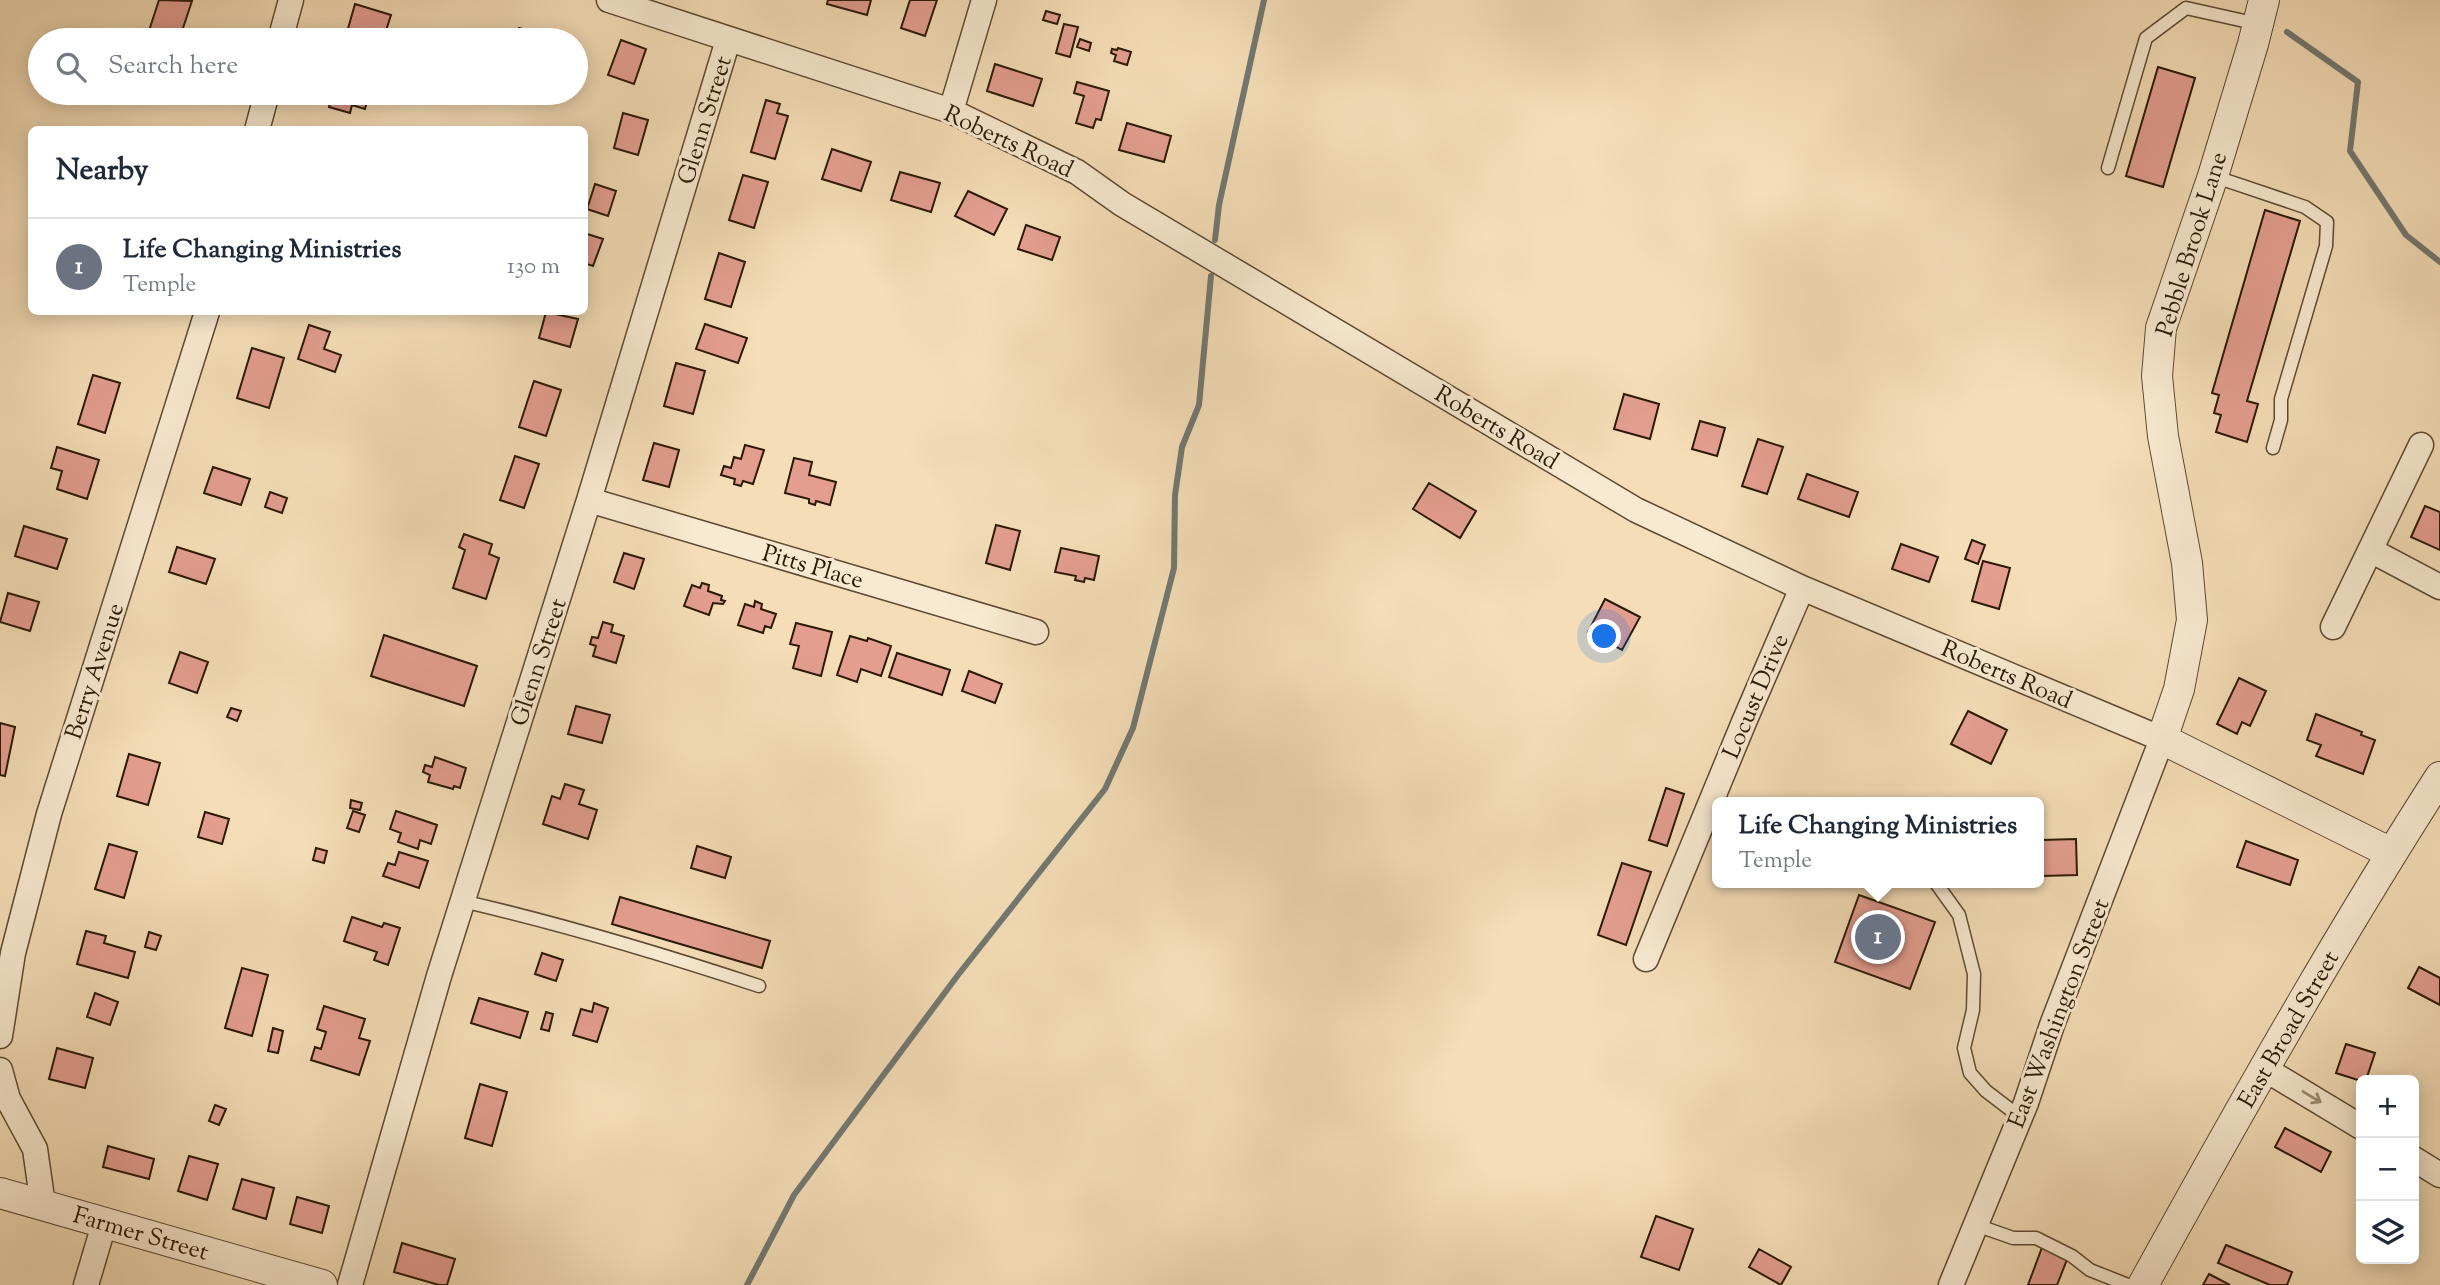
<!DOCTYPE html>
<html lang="en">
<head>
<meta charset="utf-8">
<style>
	:root { --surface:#fff; --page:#f6f6f7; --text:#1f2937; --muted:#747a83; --line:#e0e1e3; --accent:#b45309 }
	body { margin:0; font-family:"Sorts Mill Goudy",serif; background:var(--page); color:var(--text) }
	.controls { position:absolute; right:21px; bottom:21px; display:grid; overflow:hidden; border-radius:10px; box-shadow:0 4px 18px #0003 }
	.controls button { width:63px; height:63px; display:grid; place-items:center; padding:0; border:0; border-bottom:2px solid var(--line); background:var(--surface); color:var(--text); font:35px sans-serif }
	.you { position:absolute; left:1605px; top:637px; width:24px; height:24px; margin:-18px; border:5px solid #fff; border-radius:50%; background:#1a73e8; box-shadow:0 0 0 10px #1a73e833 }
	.badge { display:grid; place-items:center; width:46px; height:46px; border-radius:50%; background:var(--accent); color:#fff; font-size:23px; font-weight:700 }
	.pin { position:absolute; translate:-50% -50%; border:4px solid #fff; box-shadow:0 2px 7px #0006 }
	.popup { position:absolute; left:1712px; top:797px; width:332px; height:91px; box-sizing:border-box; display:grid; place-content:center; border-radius:10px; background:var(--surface); filter:drop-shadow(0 2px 5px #0005); font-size:23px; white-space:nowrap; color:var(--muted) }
	.popup b { font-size:26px; color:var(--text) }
	.popup::after { content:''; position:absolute; left:50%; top:100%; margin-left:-14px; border:14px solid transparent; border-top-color:var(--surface) }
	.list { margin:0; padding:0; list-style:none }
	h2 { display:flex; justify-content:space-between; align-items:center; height:91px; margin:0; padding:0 28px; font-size:30px }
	h2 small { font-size:23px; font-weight:400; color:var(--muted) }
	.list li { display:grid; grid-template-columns:46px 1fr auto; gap:21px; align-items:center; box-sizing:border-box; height:98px; padding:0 28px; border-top:2px solid var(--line) }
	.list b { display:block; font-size:26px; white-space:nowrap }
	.list p { margin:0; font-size:23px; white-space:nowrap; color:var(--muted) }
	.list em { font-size:23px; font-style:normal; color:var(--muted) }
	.icon { flex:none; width:38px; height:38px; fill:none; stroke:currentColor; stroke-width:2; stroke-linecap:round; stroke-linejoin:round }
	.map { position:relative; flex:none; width:2440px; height:1285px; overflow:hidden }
	.search { position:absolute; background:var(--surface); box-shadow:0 4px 18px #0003; left:28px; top:28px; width:560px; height:77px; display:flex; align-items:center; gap:18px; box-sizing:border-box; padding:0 24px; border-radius:38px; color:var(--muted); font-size:26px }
	.panel { position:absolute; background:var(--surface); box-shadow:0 4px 18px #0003; left:28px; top:126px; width:560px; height:189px; border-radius:10px }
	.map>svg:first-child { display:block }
</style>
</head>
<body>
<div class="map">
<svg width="2440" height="1285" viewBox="0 0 2440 1285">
	<rect width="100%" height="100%" fill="#f4ddb7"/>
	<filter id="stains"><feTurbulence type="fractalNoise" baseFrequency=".00286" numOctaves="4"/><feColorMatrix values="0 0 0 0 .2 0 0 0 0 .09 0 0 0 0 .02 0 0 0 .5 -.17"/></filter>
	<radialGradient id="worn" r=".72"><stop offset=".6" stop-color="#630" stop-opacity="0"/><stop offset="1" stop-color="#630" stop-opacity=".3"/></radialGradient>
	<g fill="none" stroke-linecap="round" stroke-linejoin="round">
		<!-- stream -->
		<path stroke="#737872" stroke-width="6" d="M 2287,32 L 2358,82 L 2350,151 L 2406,235 L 2440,262
			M 1215,240 L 1219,205 L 1264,0
			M 747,1285 L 794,1195 L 958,975 L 1105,789 L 1133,728 L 1174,568 L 1175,495 L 1182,447 L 1199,405 L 1211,276"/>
	</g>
	<!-- building -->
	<path fill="#e39e90" stroke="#2c1905" stroke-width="2" d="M 159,0 L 192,1 L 179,40 L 146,40 Z
		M 828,0 L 871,0 L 867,15 L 827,4 Z
		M 910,0 L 937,0 L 925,36 L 901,28 Z
		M 355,4 L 391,15 L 383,40 L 375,40 L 347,32 Z
		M 1046,11 L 1060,15 L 1057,24 L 1043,20 Z
		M 1064,24 L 1078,27 L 1070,57 L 1056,53 Z
		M 519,28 L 548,36 L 547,40 L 516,40 Z
		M 1080,39 L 1091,43 L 1089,51 L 1077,47 Z
		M 621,40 L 646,49 L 634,84 L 608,75 Z
		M 1118,48 L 1131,52 L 1127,65 L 1114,61 L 1116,55 L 1111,53 L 1112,49 L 1117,50 Z
		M 995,64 L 1042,79 L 1033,106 L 987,91 Z
		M 2158,67 L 2195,78 L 2163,187 L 2126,176 Z
		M 1077,82 L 1109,91 L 1101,120 L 1096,119 L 1093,128 L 1076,123 L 1084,96 L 1074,93 Z
		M 333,93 L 369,93 L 365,109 L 352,105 L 350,113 L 329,107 Z
		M 766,100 L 780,104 L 777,113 L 788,116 L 775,159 L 751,152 Z
		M 623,113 L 648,120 L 638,155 L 614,148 Z
		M 1127,123 L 1171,136 L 1164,162 L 1119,150 Z
		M 832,149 L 871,162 L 861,191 L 822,179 Z
		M 900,172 L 940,183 L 931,212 L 891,200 Z
		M 743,175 L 768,182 L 754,228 L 729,220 Z
		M 595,184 L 616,191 L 608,216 L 587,209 Z
		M 968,191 L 1007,209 L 994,235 L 955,216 Z
		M 2265,210 L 2300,221 L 2247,401 L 2258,404 L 2247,442 L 2216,432 L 2221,415 L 2214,413 L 2219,395 L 2212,393 Z
		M 1026,225 L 1060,237 L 1052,260 L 1018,249 Z
		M 584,233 L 603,239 L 593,266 L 584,263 Z
		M 719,253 L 745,262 L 731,307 L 705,299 Z
		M 546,312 L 578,319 L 570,347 L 539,338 Z
		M 705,324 L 747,338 L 738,363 L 696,349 Z
		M 309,325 L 330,332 L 324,349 L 341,355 L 335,372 L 298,359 Z
		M 252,348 L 284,358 L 269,408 L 237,398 Z
		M 676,363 L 705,371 L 693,414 L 664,406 Z
		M 93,375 L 120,383 L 105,433 L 78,424 Z
		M 534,381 L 561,390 L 546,436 L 519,427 Z
		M 1624,394 L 1659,404 L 1650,439 L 1614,429 Z
		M 1700,421 L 1725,428 L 1717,456 L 1692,449 Z
		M 1758,439 L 1783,447 L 1767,494 L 1742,486 Z
		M 654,443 L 679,450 L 669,487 L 643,480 Z
		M 745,445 L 764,450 L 753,484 L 743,481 L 741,486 L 734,484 L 735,479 L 721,475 L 724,466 L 731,468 L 734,457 L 741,459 Z
		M 57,447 L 99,460 L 87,499 L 57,489 L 62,471 L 51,468 Z
		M 515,456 L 539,464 L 524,508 L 500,500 Z
		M 794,458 L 812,462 L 809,475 L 836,482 L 830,505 L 816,501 L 815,505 L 809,503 L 809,499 L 785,493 Z
		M 213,467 L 250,479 L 241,505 L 204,493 Z
		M 1807,474 L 1858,492 L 1849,517 L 1798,499 Z
		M 1429,483 L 1476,511 L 1460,538 L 1413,509 Z
		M 270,492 L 287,498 L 282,513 L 265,507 Z
		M 2425,506 L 2440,512 L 2440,550 L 2411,537 Z
		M 996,525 L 1020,531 L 1010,570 L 986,563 Z
		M 24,526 L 67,539 L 57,569 L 15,556 Z
		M 464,534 L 492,544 L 489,554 L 499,558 L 486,599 L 453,588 L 465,550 L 459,547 Z
		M 1972,540 L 1985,545 L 1978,564 L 1965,559 Z
		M 1901,544 L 1938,557 L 1929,582 L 1892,569 Z
		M 177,547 L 215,559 L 206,584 L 169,572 Z
		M 1061,548 L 1099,556 L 1094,580 L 1085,578 L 1084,582 L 1075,580 L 1076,576 L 1055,572 Z
		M 624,553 L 644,559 L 634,589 L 614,582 Z
		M 1983,561 L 2010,568 L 1999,609 L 1972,601 Z
		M 702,583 L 709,585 L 708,591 L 722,596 L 721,600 L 725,601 L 723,604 L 713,603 L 709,615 L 684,606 L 692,585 L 700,588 Z
		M 8,593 L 39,602 L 30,631 L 0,622 Z
		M 1605,599 L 1640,617 L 1622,650 L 1588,632 Z
		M 755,601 L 762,604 L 761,609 L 776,614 L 771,628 L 765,626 L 763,633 L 738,625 L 745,604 L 754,607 Z
		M 603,622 L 613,625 L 611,632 L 624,636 L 616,663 L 593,656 L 596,646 L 590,644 L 592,637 L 598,638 Z
		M 796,623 L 832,632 L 821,676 L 793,668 L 799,646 L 790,644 Z
		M 384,635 L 477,666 L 464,706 L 371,676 Z
		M 850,636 L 867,641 L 868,638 L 891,646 L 881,676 L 861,669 L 857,682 L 837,675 Z
		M 180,652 L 208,662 L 197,693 L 169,683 Z
		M 897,653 L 950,670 L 942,695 L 889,677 Z
		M 969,671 L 1002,684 L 995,703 L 962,691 Z
		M 2239,678 L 2266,691 L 2250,726 L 2242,722 L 2237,734 L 2217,724 Z
		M 576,706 L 610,715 L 602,743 L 568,734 Z
		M 231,708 L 241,711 L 237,721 L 227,717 Z
		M 1968,711 L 2007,730 L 1991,764 L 1951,744 Z
		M 2316,714 L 2362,732 L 2361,735 L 2375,740 L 2363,774 L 2316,756 L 2321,745 L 2307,740 Z
		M 0,723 L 15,727 L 5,776 L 0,775 Z
		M 129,754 L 160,763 L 148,805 L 117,796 Z
		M 435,757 L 466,768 L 460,788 L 454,786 L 453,789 L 428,782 L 430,775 L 423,772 L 425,765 L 432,767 Z
		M 565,784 L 584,790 L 579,804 L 597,810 L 588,839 L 543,824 L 552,796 L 560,799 Z
		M 1666,788 L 1684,794 L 1667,846 L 1649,840 Z
		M 351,800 L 362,803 L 360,810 L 350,808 Z
		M 353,811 L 365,815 L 359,832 L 347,828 Z
		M 396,811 L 437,825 L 431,844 L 420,840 L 418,849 L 398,842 L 401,833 L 390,829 Z
		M 205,812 L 229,819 L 222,844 L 198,837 Z
		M 2076,839 L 2077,875 L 2042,876 L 2042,840 Z
		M 2246,841 L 2298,860 L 2290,885 L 2237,867 Z
		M 109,844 L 137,852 L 124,898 L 95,889 Z
		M 697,846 L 731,857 L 725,878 L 691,868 Z
		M 316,848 L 327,851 L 324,863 L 313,860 Z
		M 399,852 L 428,861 L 419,888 L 383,876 L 388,863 L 395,865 Z
		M 1622,863 L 1651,872 L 1626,945 L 1598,935 Z
		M 1859,895 L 1935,922 L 1910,989 L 1835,962 Z
		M 620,897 L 770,941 L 762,968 L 612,924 Z
		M 352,917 L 382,927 L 384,923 L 400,928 L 388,965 L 374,960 L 377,952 L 344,941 Z
		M 86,931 L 106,936 L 104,943 L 135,952 L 128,978 L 77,964 Z
		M 149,932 L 161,936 L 156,950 L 145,947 Z
		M 542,953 L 563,960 L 556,981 L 535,974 Z
		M 2419,967 L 2440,978 L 2440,1005 L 2408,988 Z
		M 242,968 L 268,975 L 252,1036 L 225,1028 Z
		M 95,993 L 118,1002 L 110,1025 L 87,1017 Z
		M 479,998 L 528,1012 L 520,1038 L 471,1023 Z
		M 594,1003 L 608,1008 L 597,1042 L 573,1035 L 581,1009 L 592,1012 Z
		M 324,1006 L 365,1019 L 359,1038 L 370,1041 L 359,1075 L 311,1060 L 315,1047 L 321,1049 L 326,1032 L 317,1029 Z
		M 546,1012 L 553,1014 L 549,1031 L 541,1029 Z
		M 273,1028 L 283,1031 L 278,1053 L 268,1051 Z
		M 2346,1044 L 2375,1053 L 2366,1080 L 2361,1081 L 2336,1073 Z
		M 57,1048 L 93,1058 L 85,1088 L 49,1079 Z
		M 480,1084 L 507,1092 L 492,1146 L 465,1138 Z
		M 215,1105 L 226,1109 L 219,1125 L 209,1121 Z
		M 2285,1128 L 2331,1152 L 2321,1172 L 2275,1147 Z
		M 108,1146 L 154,1159 L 149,1179 L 103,1167 Z
		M 189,1156 L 218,1164 L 207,1200 L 178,1191 Z
		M 242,1179 L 274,1188 L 266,1219 L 233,1209 Z
		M 297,1197 L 329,1206 L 322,1233 L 290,1224 Z
		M 1656,1216 L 1693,1229 L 1679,1270 L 1641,1257 Z
		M 2044,1242 L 2070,1252 L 2057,1285 L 2028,1285 Z
		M 402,1243 L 455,1259 L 447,1285 L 439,1285 L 394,1272 Z
		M 2226,1245 L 2292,1272 L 2287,1285 L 2270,1285 L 2218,1263 Z
		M 1759,1249 L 1791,1267 L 1781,1285 L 1749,1267 Z
		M 2209,1274 L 2230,1285 L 2203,1285 Z"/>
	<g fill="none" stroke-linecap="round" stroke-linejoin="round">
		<defs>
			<path id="service" d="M 2108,168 L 2146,38 L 2186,8 L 2258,24
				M 2213,176 L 2305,207 L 2327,222 L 2326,246 L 2281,399 L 2281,420 L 2273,448
				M 1936,883 L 1959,915 L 1974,974 L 1973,1010 L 1964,1048 L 1970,1073 L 1986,1091 L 2020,1117
				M 462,901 C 562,924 662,954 759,986
				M 1976,1225 L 2013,1238 L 2036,1238 L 2072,1256 L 2090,1270 L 2128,1285"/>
			<path id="minor" d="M 609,0 L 951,111 L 1077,172 L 1122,204 L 1636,510 L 1802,588 L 2162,739 L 2052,1025 L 2026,1103 L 1951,1285
				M 280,40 L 291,0
				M 951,111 L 984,0
				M 257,130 L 267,93
				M 589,500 L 1036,632
				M 2372,551 L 2440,587
				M 2333,627 L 2421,445
				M 1646,959 L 1744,722 L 1802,588
				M 0,1036 L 13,953 L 49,814 L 207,312
				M 2263,1068 L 2361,1127
				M 0,1070 L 8,1099 L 35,1149 L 43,1205
				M 2414,1159 L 2440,1175
				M 86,1285 L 105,1221
				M 350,1285 L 439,976 L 589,500 L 728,40"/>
			<path id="tertiary" d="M 2264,0 L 2253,44 L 2213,176 L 2161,328 L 2157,376 L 2163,436 L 2187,563 L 2192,620 L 2179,689 L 2162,739 L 2391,853
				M 0,1193 L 322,1285
				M 2143,1285 C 2238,1113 2334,942 2440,777"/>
		</defs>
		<!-- service casing -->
		<use href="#service" stroke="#5e4a32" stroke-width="15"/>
		<!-- minor casing -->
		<use href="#minor" stroke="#5e4a32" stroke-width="27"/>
		<!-- tertiary casing -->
		<use href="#tertiary" stroke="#5e4a32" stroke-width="32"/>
		<!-- service -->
		<use href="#service" stroke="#f8e9d0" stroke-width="12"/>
		<!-- minor -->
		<use href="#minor" stroke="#f8e9d0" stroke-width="24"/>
		<!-- tertiary -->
		<use href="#tertiary" stroke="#f8e9d0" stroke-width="30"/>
	</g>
	<!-- one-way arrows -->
	<defs><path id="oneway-shaft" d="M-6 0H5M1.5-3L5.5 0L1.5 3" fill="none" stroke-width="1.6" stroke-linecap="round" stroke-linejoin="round" transform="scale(1.75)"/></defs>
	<use stroke="#9c8b75" href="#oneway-shaft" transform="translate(2312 1097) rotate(31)"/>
	<g text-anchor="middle" stroke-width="6" stroke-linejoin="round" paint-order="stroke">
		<!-- street labels -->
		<g font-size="24" fill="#2c1905" stroke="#f8e9d0">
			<text transform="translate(704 120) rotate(-73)" y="8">Glenn Street</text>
			<text transform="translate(1009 141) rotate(25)" y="8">Roberts Road</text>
			<text transform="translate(2191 244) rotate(-73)" y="8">Pebble Brook Lane</text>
			<text transform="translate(1497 427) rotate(31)" y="8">Roberts Road</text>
			<text transform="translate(813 566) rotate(16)" y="8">Pitts Place</text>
			<text transform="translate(538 662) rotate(-72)" y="8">Glenn Street</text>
			<text transform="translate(94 671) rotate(-72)" y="8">Berry Avenue</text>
			<text transform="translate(2007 674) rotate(23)" y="8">Roberts Road</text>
			<text transform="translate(1755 696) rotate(-67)" y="8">Locust Drive</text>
			<text transform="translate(2058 1013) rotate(-69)" y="8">East Washington Street</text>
			<text transform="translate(2288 1029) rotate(-60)" y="8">East Broad Street</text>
			<text transform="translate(141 1233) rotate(16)" y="8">Farmer Street</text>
		</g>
	</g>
	<rect width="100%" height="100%" filter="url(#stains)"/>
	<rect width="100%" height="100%" fill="url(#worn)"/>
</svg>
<div class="controls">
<button>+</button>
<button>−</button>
<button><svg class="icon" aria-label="layers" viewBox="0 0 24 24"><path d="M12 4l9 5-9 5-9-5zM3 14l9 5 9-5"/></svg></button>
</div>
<div class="you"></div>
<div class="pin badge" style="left:1878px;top:937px;background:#6b7280">1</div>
<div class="popup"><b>Life Changing Ministries</b>Temple</div>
<div class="search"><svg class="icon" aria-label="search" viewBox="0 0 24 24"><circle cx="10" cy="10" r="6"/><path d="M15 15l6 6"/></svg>Search here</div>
<section class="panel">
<h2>Nearby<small></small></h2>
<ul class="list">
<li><span class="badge" style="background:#6b7280">1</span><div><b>Life Changing Ministries</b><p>Temple</p></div><em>130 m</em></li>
</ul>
</section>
</div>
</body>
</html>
